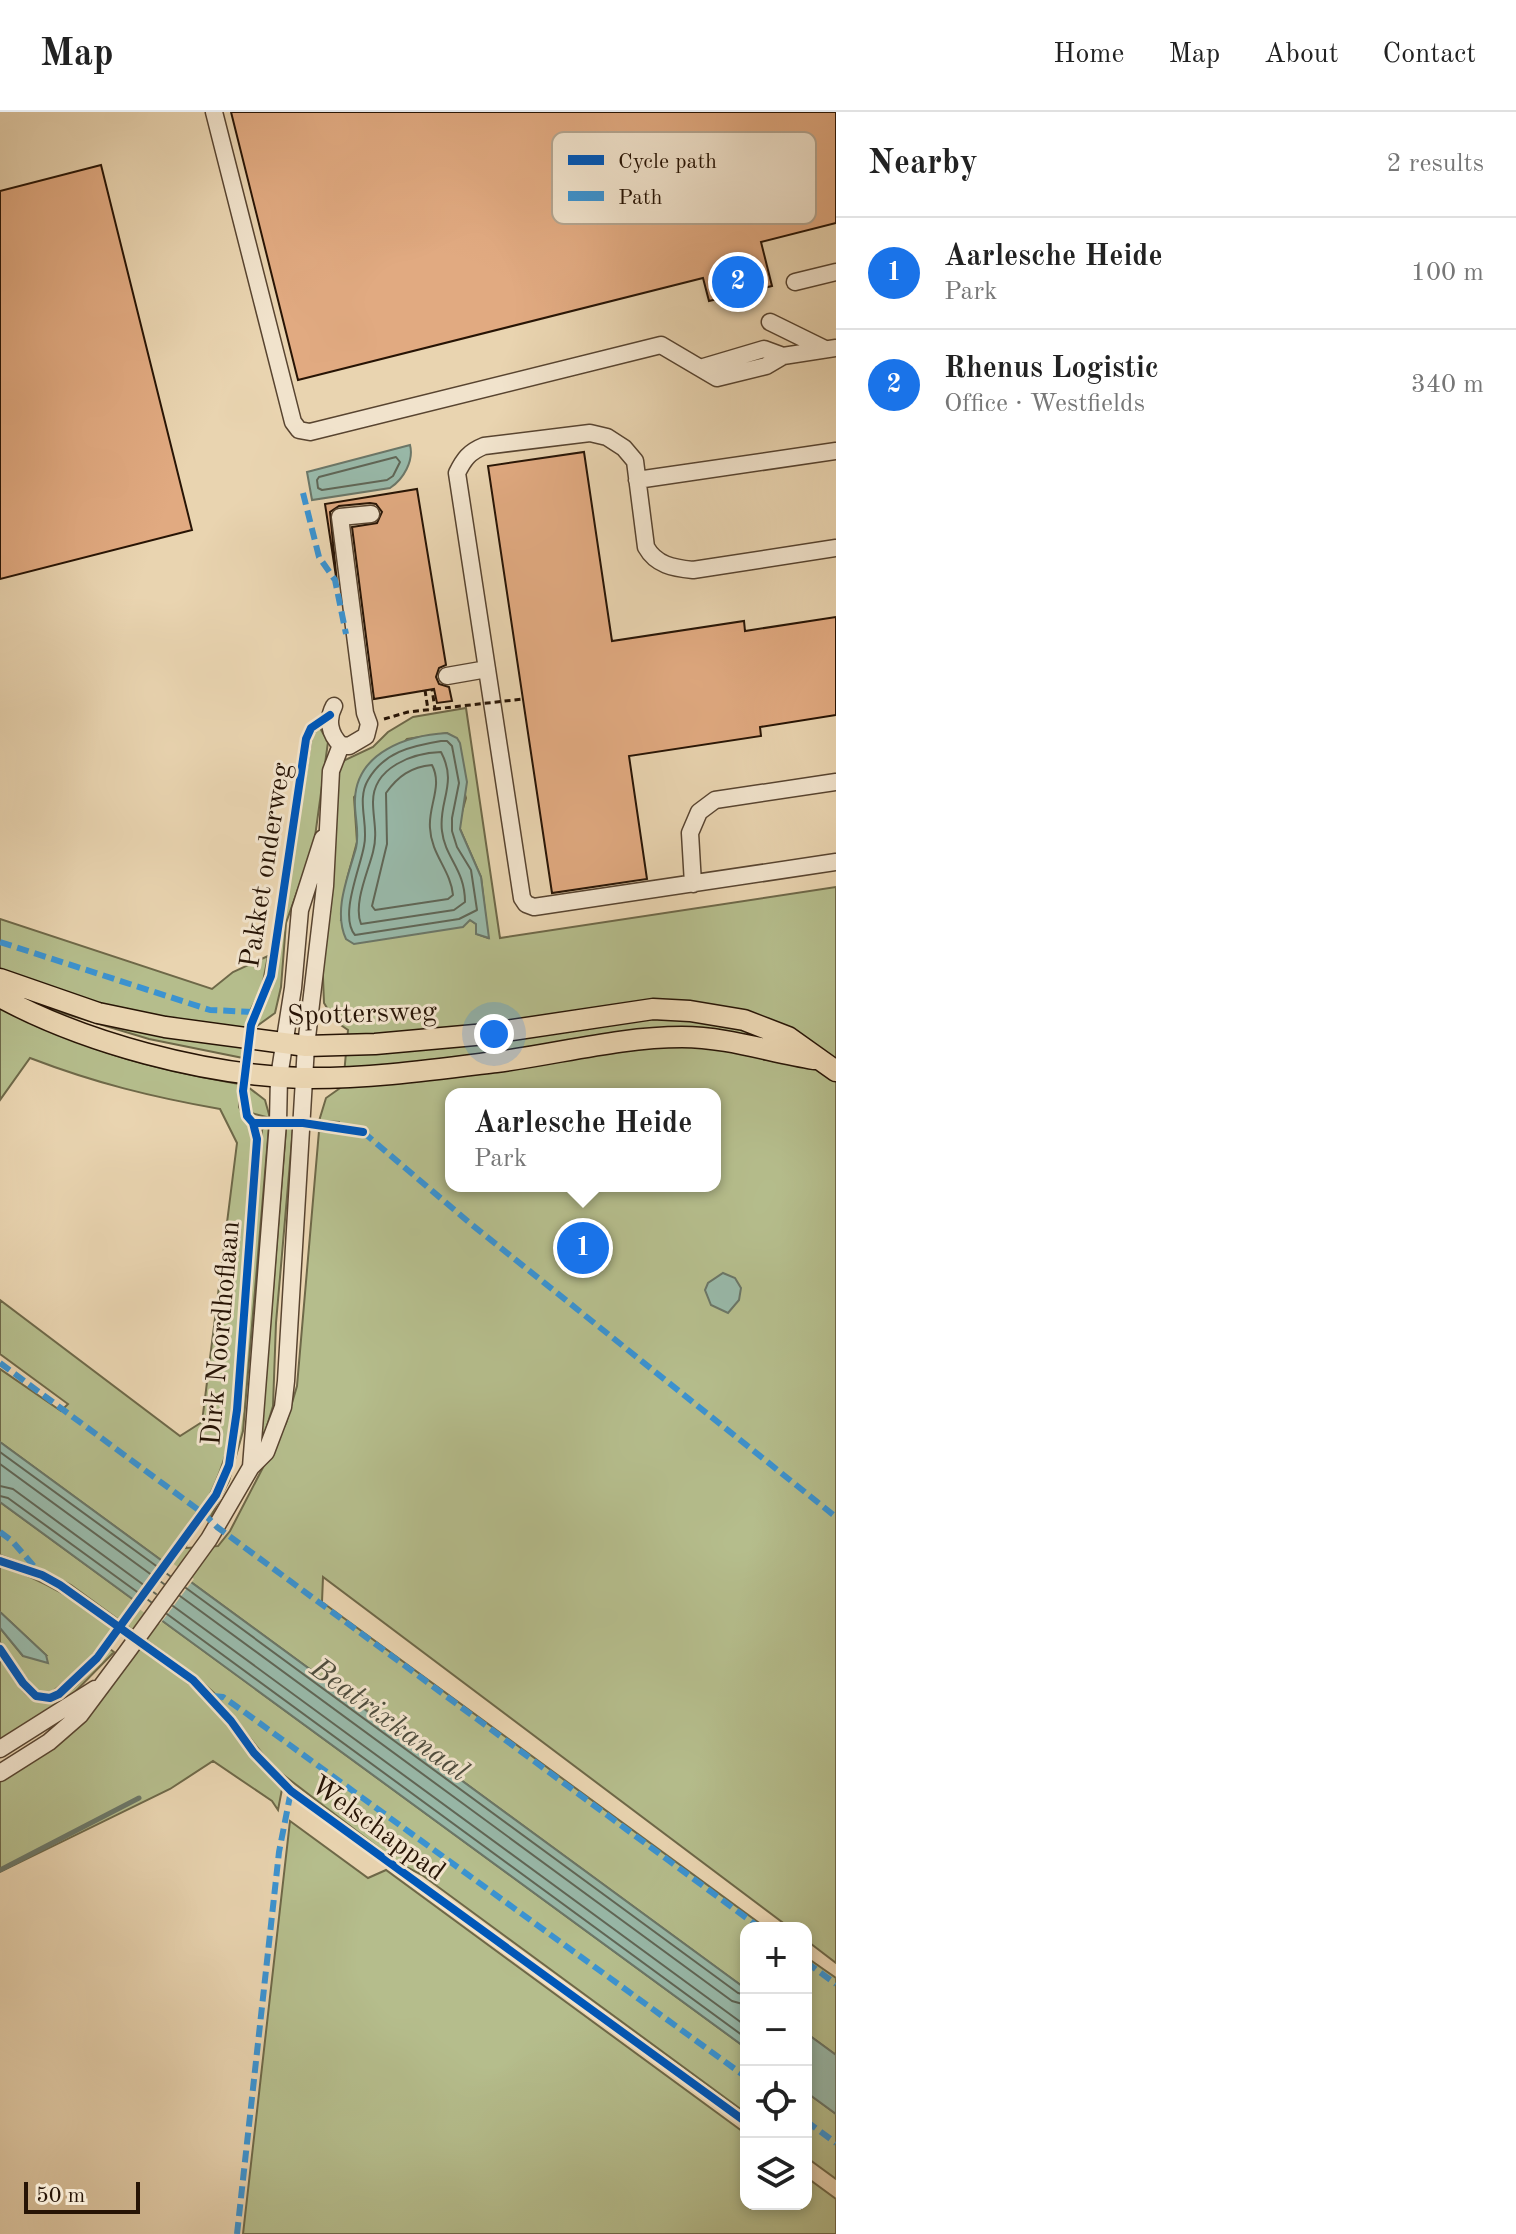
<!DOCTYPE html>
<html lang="en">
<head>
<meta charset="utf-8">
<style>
	:root { --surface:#fff; --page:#f6f6f6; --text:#222; --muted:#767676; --line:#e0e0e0; --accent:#1a73e8 }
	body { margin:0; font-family:"Old Standard TT",serif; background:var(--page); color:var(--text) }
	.controls { position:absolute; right:24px; bottom:24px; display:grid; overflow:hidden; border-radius:16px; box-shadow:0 4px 12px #0003 }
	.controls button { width:72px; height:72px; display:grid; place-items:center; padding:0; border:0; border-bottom:2px solid var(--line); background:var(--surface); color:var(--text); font:40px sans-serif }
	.scale { position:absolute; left:24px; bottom:20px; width:116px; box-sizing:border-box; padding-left:8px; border:4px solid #271405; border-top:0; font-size:22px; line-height:28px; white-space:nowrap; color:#271405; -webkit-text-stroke:6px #f1e3cc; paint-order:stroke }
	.you { position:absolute; left:494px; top:922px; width:28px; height:28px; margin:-20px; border:6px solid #fff; border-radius:50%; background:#1a73e8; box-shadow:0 0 0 12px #1a73e833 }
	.badge { display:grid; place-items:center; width:52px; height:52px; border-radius:50%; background:var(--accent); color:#fff; font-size:26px; font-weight:700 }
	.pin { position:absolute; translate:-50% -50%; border:4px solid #fff; box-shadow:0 2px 8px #0006 }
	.popup { position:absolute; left:445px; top:976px; width:276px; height:104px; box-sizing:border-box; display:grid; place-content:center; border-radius:16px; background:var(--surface); filter:drop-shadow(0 2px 6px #0005); font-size:26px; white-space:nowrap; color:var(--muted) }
	.popup b { font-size:30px; color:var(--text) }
	.popup::after { content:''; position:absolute; left:50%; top:100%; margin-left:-16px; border:16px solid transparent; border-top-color:var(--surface) }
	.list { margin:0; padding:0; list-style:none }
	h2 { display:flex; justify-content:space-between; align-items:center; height:104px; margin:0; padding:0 32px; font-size:34px }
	h2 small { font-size:26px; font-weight:400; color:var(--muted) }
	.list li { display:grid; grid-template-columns:52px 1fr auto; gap:24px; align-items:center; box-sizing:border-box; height:112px; padding:0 32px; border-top:2px solid var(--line) }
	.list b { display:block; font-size:30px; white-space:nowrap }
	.list p { margin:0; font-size:26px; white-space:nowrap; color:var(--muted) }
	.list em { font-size:26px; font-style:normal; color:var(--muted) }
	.icon { flex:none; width:44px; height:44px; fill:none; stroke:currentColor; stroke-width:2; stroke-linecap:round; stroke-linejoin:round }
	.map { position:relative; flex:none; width:836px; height:2122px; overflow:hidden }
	header { display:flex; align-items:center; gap:48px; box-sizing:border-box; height:112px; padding:0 40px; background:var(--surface); border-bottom:2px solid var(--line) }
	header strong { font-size:38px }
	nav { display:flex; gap:44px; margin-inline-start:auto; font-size:28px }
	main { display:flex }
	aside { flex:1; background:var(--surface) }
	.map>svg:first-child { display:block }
</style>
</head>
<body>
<header>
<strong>Map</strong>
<nav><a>Home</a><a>Map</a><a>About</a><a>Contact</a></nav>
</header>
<main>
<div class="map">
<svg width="836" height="2122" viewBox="0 0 836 2122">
	<rect width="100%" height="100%" fill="#e9d4b0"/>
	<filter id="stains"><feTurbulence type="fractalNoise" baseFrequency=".0025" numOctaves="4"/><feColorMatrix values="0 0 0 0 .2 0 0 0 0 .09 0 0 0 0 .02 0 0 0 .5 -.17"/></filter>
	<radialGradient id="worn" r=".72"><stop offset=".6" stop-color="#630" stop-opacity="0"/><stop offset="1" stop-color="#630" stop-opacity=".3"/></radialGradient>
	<!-- green -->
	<path fill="#b5bd8c" stroke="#6e6848" stroke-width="2" fill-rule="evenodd" d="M 466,596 L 500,826 L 836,775 L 836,1851 L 806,1828 L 806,1816 L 790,1816 L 323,1465 L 322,1490 L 766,1816 L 746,1816 L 746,1877 L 0,1330 L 0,1257 L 61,1299 L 68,1292 L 0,1242 L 0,1188 L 180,1324 L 202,1310 L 237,1031 L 220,997 C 152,985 95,971 30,946 L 0,988 L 0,890 C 75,938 152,957 239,972 L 239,995 L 253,1022 L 254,1035 L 230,1324 C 225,1350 215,1374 202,1398 L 199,1397 L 189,1411 L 186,1436 L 218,1434 L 230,1419 L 286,1311 L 297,1274 L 319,1019 L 339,1020 L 339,1010 L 319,1009 L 326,986 L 343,974 L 348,918 L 335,909 L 324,891 L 322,841 L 339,656 L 345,648 L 373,635 L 388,620 L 413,605 ZM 447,621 L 466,686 L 460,707 L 460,717 L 481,765 L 488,826 L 477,822 L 476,812 L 470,808 L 341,808 L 347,767 L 357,730 L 354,685 L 407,627 ZM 451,982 L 715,982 L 715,1074 L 451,1074 Z
		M 320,616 L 328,630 L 314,732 L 286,811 L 281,875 L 275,901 L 257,914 L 258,900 L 271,879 L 313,618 Z
		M 0,807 L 212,877 L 233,860 L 268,844 L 262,875 L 250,899 L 247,918 L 149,907 L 0,859 Z
		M 0,878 L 244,933 L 243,946 L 149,927 L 26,890 Z
		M 248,975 L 265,988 L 270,1006 L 251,1001 L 247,986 Z
		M 269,1014 L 243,1319 L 229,1369 L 210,1406 L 207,1405 L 229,1363 L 238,1329 L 262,1018 L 264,1015 Z
		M 286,1016 L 293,1016 L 276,1211 L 273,1294 L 264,1324 L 259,1323 L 264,1289 Z
		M 0,1390 L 746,1936 L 746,2001 L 422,1763 L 397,1750 L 273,1655 L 214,1581 L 193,1562 L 71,1473 L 42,1458 L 0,1443 Z
		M 0,1453 C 45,1469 76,1488 114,1516 L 82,1556 L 48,1583 L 38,1581 L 32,1574 L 0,1530 L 0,1516 L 23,1544 L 46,1543 L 0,1500 Z
		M 141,1535 C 164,1553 189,1569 209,1591 C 236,1619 253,1650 282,1677 L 278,1698 L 272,1689 L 213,1649 L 170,1677 L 0,1760 L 0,1667 L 99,1589 Z
		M 110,1537 L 114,1540 L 69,1586 L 0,1631 L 0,1546 C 9,1558 18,1577 31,1586 C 57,1604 94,1556 110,1537 Z
		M 290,1709 L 368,1766 L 386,1758 L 746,2022 L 746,2092 L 806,2092 L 806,2065 L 836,2087 L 836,2122 L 243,2122 Z
		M 806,1845 L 836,1866 L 836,1943 L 806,1921 Z
		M 806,1980 L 836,2002 L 836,2067 L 806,2045 Z"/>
	<!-- water -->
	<path fill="#98b8a8" stroke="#6b7667" stroke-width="2" d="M 410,333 C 414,348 404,367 390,376 L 312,388 L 307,360 Z
		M 447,621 L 457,626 L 460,631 L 467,670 L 460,717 L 481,765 L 489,826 L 476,822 L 476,812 L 470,808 L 463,815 L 354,832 L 346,827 C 333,799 348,765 356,736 C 360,719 354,704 355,687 C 357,640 408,623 447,621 Z
		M 723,1161 L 735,1166 L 741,1176 L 739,1188 L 728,1201 L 711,1193 L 705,1178 L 708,1171 Z
		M 0,1330 L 746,1877 L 746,1936 L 0,1390 Z
		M 0,1500 L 46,1543 L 48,1551 L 23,1544 L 0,1516 Z
		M 806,1921 L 836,1943 L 836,2002 L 806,1980 Z"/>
	<!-- pier -->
	<path fill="#e9d4b0" d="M 164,1445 L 194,1467 L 160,1512 L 131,1491 Z"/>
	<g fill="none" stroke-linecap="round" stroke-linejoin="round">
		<!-- shore -->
		<path stroke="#606656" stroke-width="2" d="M 396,345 L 400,350 L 393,364 L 387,368 L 322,378 L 318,376 L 317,368 L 319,365 Z
			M 441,629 L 447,629 L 452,634 L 459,671 L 452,706 L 452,719 L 457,735 L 471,758 L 477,798 L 459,807 L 355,823 C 339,804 360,757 364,734 C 369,713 356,688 368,668 C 384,640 411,634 441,629 Z
			M 441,640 C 458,672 438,689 442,719 C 445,746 465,757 465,790 L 454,798 L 361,812 C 353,792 368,760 373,740 C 378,722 373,707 373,690 C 373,655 413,641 441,640 Z
			M 432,653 C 443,674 428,694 430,716 C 431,742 451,759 453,783 L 448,787 L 375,798 L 372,794 L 387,732 L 386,681 C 398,664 411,655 432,653 Z
			M 0,1340 L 170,1464
			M 0,1352 L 164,1472
			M 0,1374 L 13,1377 L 156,1482
			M 0,1384 L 8,1386 L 151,1490
			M 186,1476 L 738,1881 L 746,1883
			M 180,1484 L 732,1889 L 746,1893
			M 173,1494 L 746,1914
			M 167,1502 L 746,1926"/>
		<!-- stream -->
		<path stroke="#6b7667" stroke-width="5" d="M 0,1758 L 139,1686"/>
	</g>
	<!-- building -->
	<path fill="#e1aa81" stroke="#271405" stroke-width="2" d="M 231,0 L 836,0 L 836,111 L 761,130 L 772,174 L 709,189 L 703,166 L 298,268 Z
		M 101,53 L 192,418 L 0,467 L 0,79 Z
		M 584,340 L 612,529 L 744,509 L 745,519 L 836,505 L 836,603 L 760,615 L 761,624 L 629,644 L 647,767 L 552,781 L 488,354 Z
		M 417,377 L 446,553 L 439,556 L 436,565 L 439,572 L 449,575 L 452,589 L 437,591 L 434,577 L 374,587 L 352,415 L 377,411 L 382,400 L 376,392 L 370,391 L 339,394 L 330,400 L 337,471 L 325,392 Z"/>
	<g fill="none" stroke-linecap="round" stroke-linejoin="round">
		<defs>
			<path id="minor" d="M 214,0 L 293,310 L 299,318 L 310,320 L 661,233 L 700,256
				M 795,170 L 836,160
				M 770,210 L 825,237
				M 764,237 L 783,244 L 766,254 L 717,266 L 700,256 Z
				M 783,244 L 836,236
				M 637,368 L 836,339
				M 836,436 L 693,458 C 673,456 656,453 646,435 L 635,349 L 624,336 L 607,325 L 590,321 L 484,334 C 469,340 464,347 457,361 L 522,786 L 526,792 L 534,795 L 836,750
				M 447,564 L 487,557
				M 334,594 C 327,607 329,622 341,633
				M 341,633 L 349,634 L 366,624 L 369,612 L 365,601 L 340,405 L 371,402
				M 693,772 L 690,721 L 699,700 L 715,688 L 836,670
				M 251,1355 L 278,1010 L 279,965 L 293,876 L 300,798 L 323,726
				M 0,1637 L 95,1577
				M 0,1661 L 49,1630 L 80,1603 L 127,1540 L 209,1427 L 251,1355 L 266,1340 L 283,1295 L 286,1269 L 306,934 L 325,774 L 331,659 L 341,633"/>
			<path id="major" d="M 0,867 L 98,901 L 165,915 L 306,934 L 375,932 L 486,922 L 653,897 L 690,899 L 744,908 L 788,925 L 836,959
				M 0,885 C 85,931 205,963 302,966 C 367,967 432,958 496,950 C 558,942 620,925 682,925 C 727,925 770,940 814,947"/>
		</defs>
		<!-- minor casing -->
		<use href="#minor" stroke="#584430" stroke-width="19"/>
		<!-- major casing -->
		<use href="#major" stroke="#271405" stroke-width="23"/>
		<!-- path -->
		<path stroke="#271405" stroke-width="3" stroke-dasharray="6 4" stroke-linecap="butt" d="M 425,578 L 428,598
			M 384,607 L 408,600 L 435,597 L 432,577"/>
		<!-- minor -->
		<use href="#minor" stroke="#f1e3cc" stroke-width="16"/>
		<!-- major -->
		<use href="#major" stroke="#e9d4b0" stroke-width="20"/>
		<!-- path-bridge -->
		<path stroke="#271405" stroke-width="3" stroke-dasharray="6 4" stroke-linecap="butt" d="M 435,597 L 523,587"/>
		<!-- quiet -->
		<path stroke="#3b93d1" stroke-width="6" stroke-dasharray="12 6" stroke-linecap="butt" d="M 303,381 L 319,445 L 335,468 L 346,522
			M 0,830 L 210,898 L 254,900
			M 363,1020 L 471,1112 L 836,1405
			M 0,1251 L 204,1402 L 217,1415 L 760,1816
			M 0,1420 L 12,1429 L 39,1460
			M 213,1584 L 223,1585 L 243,1599 L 746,1965
			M 806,1850 L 836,1872
			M 806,2009 L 836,2031
			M 237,2122 L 279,1740 L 291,1679"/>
		<defs>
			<path id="cycleway" d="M 253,1011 L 303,1011 L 363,1020
				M 0,1449 L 42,1463 L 60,1473 L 193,1568 L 231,1609 L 254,1641 L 291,1679 L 746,2010
				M 0,1537 L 23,1571 L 36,1584 L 50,1586 L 59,1582 L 97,1546 L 216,1383 L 229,1353 L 237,1298 L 257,1027 L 253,1011 L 247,1004 L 243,979 L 251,913 L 271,864 L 306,627 L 311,616 L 330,603"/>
		</defs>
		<!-- cycleway casing -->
		<use href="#cycleway" stroke="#f1e3cc" stroke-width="13"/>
		<!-- cycleway -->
		<use href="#cycleway" stroke="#0057b8" stroke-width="8"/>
	</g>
	<g text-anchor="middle" stroke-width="6" stroke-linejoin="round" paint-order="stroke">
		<!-- street labels -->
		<g font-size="28" fill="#271405" stroke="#f1e3cc">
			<text transform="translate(264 753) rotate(-81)" y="10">Pakket onderweg</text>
			<text transform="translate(362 900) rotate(-2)" y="10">Spottersweg</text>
			<text transform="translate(219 1221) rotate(-85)" y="10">Dirk Noordhoflaan</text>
			<text transform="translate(379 1715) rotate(36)" y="10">Welschappad</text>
		</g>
		<!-- water labels -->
		<g font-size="30" font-style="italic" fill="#4f4d3e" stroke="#f1e3cc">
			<text transform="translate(390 1607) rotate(36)" y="10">Beatrixkanaal</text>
		</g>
	</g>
	<!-- legend -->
	<rect x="552" y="20" width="264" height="92" rx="12" fill="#f1e3cc" stroke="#b4a590" stroke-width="2"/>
	<rect x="568" y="43" width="36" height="10" fill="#0057b8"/>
	<rect x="568" y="79" width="36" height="10" fill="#3b93d1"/>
	<g font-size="22" fill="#271405">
		<text x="618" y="56">Cycle path</text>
		<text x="618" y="92">Path</text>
	</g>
	<rect width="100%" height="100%" filter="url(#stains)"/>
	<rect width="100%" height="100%" fill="url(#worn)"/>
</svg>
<div class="controls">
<button>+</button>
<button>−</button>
<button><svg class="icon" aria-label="locate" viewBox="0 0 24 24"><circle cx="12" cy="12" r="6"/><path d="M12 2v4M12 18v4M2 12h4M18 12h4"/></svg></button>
<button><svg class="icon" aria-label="layers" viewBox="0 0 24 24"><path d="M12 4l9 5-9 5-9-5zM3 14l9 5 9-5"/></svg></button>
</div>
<div class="scale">50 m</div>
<div class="you"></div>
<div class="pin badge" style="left:583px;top:1136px">1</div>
<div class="popup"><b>Aarlesche Heide</b>Park</div>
<div class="pin badge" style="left:738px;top:170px">2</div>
</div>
<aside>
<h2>Nearby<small>2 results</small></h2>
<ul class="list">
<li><span class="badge">1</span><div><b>Aarlesche Heide</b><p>Park</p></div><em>100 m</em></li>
<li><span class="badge">2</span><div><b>Rhenus Logistic</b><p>Office · Westfields</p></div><em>340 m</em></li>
</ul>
</aside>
</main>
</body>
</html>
